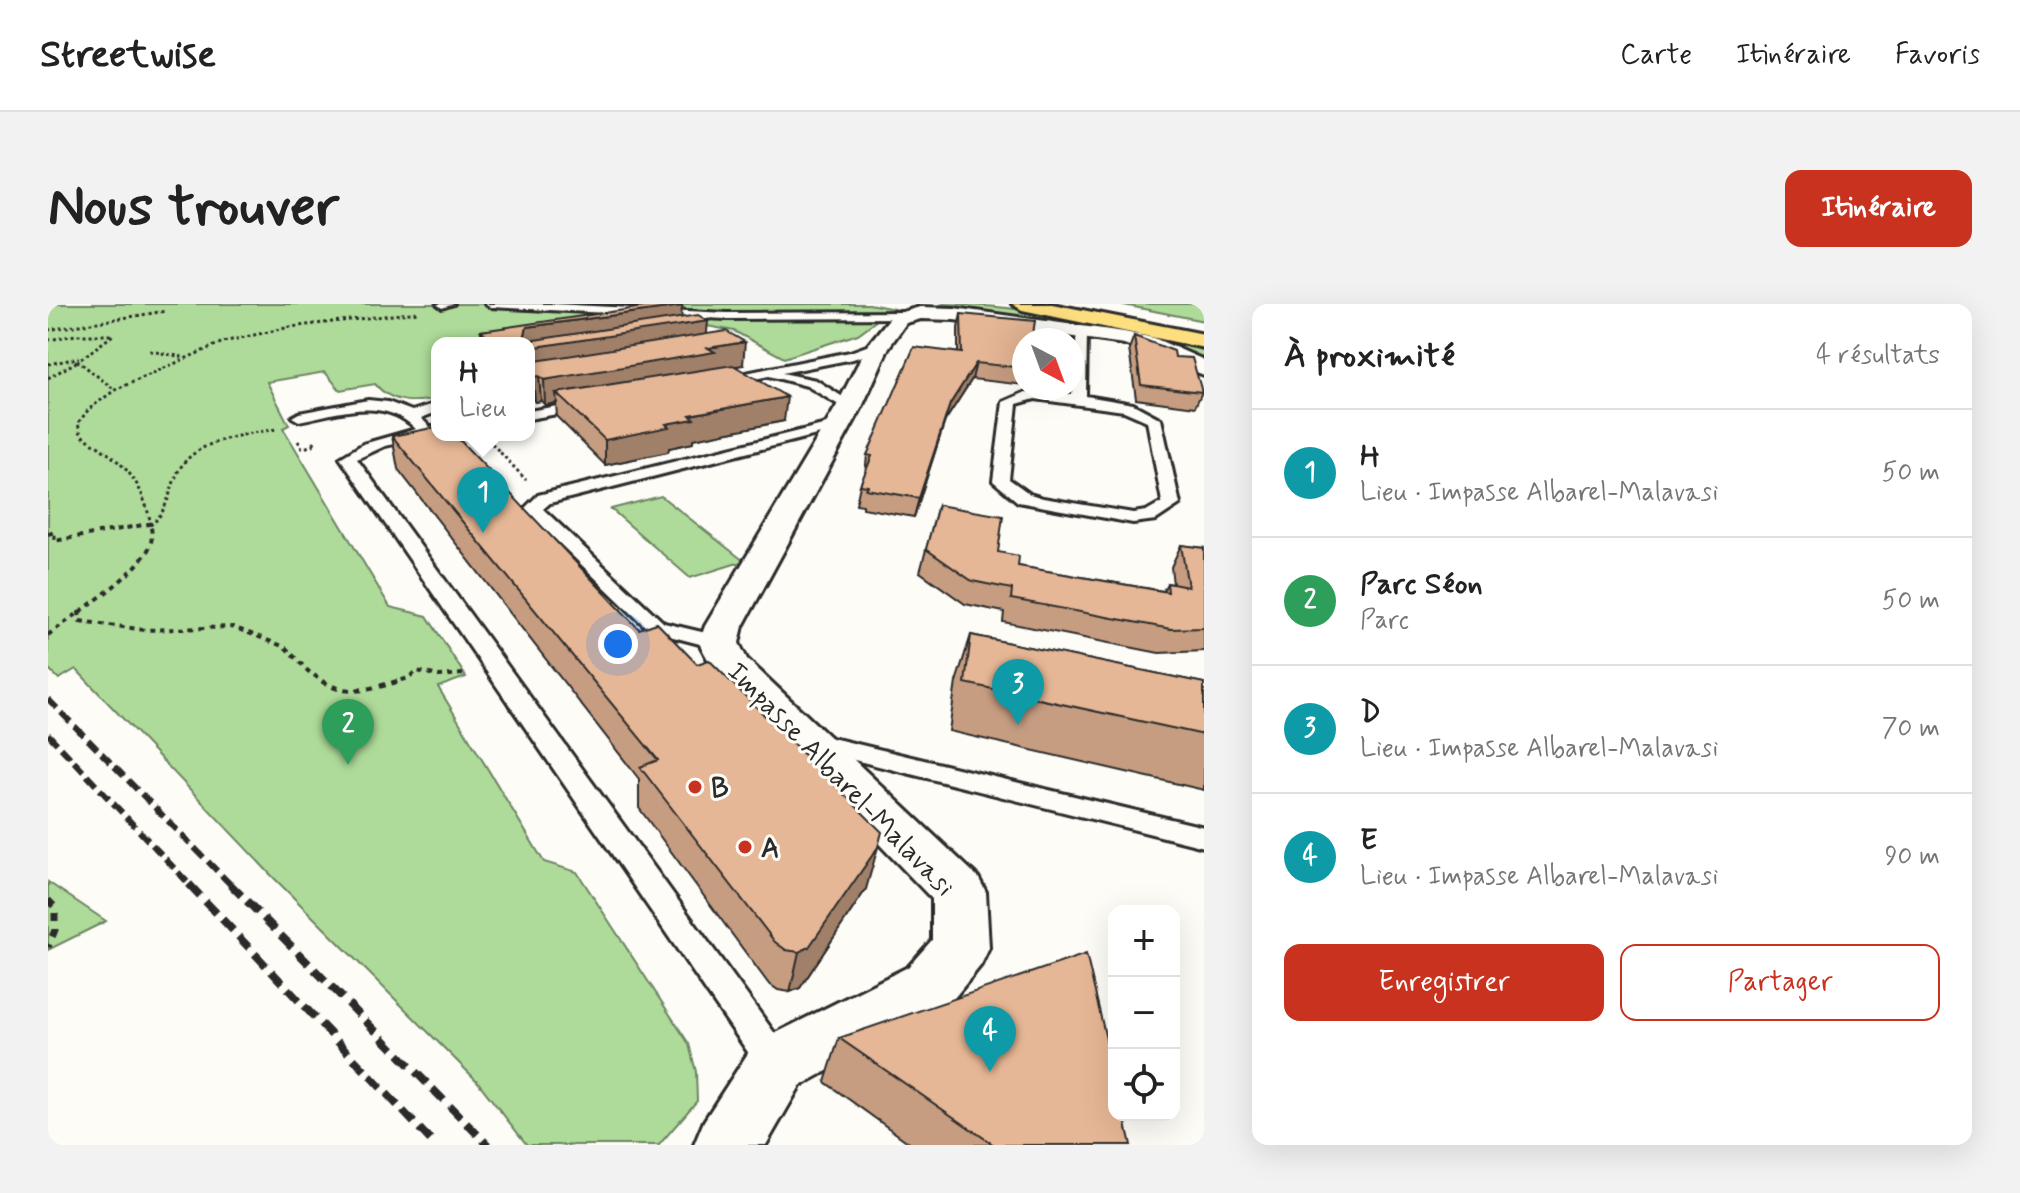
<!DOCTYPE html>
<html lang="fr">
<head>
<meta charset="utf-8">
<style>
	:root { --surface:#fff; --page:#f2f2f2; --text:#222; --muted:#767676; --line:#e0e0e0; --accent:#c8321e }
	body { margin:0; font-family:Mynerve,sans-serif; background:var(--page); color:var(--text) }
	.controls { position:absolute; right:24px; bottom:24px; display:grid; overflow:hidden; border-radius:16px; box-shadow:0 8px 32px #0002 }
	.controls button { width:72px; height:72px; display:grid; place-items:center; padding:0; border:0; border-bottom:2px solid var(--line); background:var(--surface); color:var(--text); font:40px sans-serif }
	.compass { position:absolute; left:964px; top:24px; width:72px; height:72px; border-radius:50%; background:var(--surface); box-shadow:0 8px 32px #0002; rotate:139deg }
	.you { position:absolute; left:570px; top:340px; width:28px; height:28px; margin:-20px; border:6px solid #fff; border-radius:50%; background:#1a73e8; box-shadow:0 0 0 12px #1a73e833 }
	.badge { display:grid; place-items:center; width:52px; height:52px; border-radius:50%; background:var(--accent); color:#fff; font-size:26px; font-weight:700 }
	.pin { position:absolute; translate:-50% -66px; filter:drop-shadow(0 2px 4px #0008) }
	.pin::after { content:''; position:absolute; top:42px; width:28px; height:24px; background:inherit; clip-path:polygon(0 0,100% 0,50% 100%) }
	.popup { position:absolute; left:383px; top:33px; width:104px; height:104px; box-sizing:border-box; display:grid; place-content:center; border-radius:16px; background:var(--surface); filter:drop-shadow(0 2px 6px #0005); font-size:26px; white-space:nowrap; color:var(--muted) }
	.popup b { font-size:30px; color:var(--text) }
	.popup::after { content:''; position:absolute; left:50%; top:100%; margin-left:-16px; border:16px solid transparent; border-top-color:var(--surface) }
	.list { margin:0; padding:0; list-style:none }
	h2 { display:flex; justify-content:space-between; align-items:center; height:104px; margin:0; padding:0 32px; font-size:34px }
	h2 small { font-size:26px; font-weight:400; color:var(--muted) }
	.list li { display:grid; grid-template-columns:52px 1fr auto; gap:24px; align-items:center; box-sizing:border-box; height:128px; padding:0 32px; border-top:2px solid var(--line) }
	.list b { display:block; font-size:30px; white-space:nowrap }
	.list p { margin:0; font-size:26px; white-space:nowrap; color:var(--muted) }
	.list em { font-size:26px; font-style:normal; color:var(--muted) }
	.actions { display:flex; gap:16px; padding:24px 32px }
	.actions a { flex:1; padding:18px 0; border:2px solid var(--accent); border-radius:16px; text-align:center; font-size:28px; color:var(--accent) }
	.actions .main { background:var(--accent); color:#fff }
	.icon { flex:none; width:44px; height:44px; fill:none; stroke:currentColor; stroke-width:2; stroke-linecap:round; stroke-linejoin:round }
	.map { position:relative; flex:none; width:1156px; height:841px; overflow:hidden; border-radius:16px }
	header { display:flex; align-items:center; gap:48px; box-sizing:border-box; height:112px; padding:0 40px; background:var(--surface); border-bottom:2px solid var(--line) }
	header strong { font-size:38px }
	nav { display:flex; gap:44px; margin-inline-start:auto; font-size:28px }
	.intro { display:flex; align-items:center; justify-content:space-between; box-sizing:border-box; height:192px; padding:0 48px }
	h1 { margin:0; font-size:56px }
	.button { padding:20px 36px; border-radius:16px; background:var(--accent); color:#fff; font-size:28px; font-weight:700 }
	main { display:flex; gap:48px; padding:0 48px }
	aside { flex:1; background:var(--surface); border-radius:16px; box-shadow:0 8px 32px #0002 }
	.map>svg:first-child { display:block }
</style>
</head>
<body>
<header>
<strong>Streetwise</strong>
<nav><a>Carte</a><a>Itinéraire</a><a>Favoris</a></nav>
</header>
<div class="intro"><h1>Nous trouver</h1><a class="button">Itinéraire</a></div>
<main>
<div class="map">
<svg width="1156" height="841" viewBox="0 0 1156 841">
	<rect width="100%" height="100%" fill="#fdfcf7"/>
	<filter id="ink" filterUnits="userSpaceOnUse"><feTurbulence type="fractalNoise" baseFrequency=".0125" numOctaves="2"/><feDisplacementMap in="SourceGraphic" scale="16" xChannelSelector="R" yChannelSelector="G"/><feConvolveMatrix kernelMatrix="1 2 1 2 8 2 1 2 1" color-interpolation-filters="sRGB"/></filter>
	<g filter="url(#ink)">
		<!-- green -->
		<path fill="#aedb99" stroke="#6c8362" stroke-width="2" d="M 0,0 L 821,0 L 852,6 L 833,13 L 810,30 L 736,54 L 686,27 L 632,17 L 481,39 L 389,39 L 389,94 C 365,100 343,99 327,80 L 292,86 L 277,68 L 219,78 L 241,121 L 235,124 L 342,303 L 379,312 L 418,373 L 390,383 L 496,558 L 529,568 L 641,740 L 648,768 L 649,797 L 611,841 L 479,841 L 429,777 L 224,572 L 28,365 L 11,375 L 0,364 Z
			M 895,0 C 982,0 1071,25 1156,44 L 1156,57 L 1112,39 L 879,6 Z
			M 1071,0 L 1156,0 L 1156,17 Z
			M 613,192 L 696,257 L 642,274 L 563,205 Z
			M 0,578 L 58,617 L 0,646 Z"/>
		<g fill="none" stroke-linecap="round" stroke-linejoin="round">
			<defs>
				<path id="lane" d="M 389,0 L 406,0 L 394,4 Z
					M 437,0 L 506,0 L 678,9 L 866,8 L 872,11 L 866,14 L 678,15 L 442,3 Z
					M 1029,26 L 1039,28 L 1038,92 L 1085,100 L 1113,115 L 1132,200 L 1108,216 L 1085,219 L 970,198 L 945,177 L 955,98 L 978,88 L 1024,90 ZM 987,95 L 1076,107 L 1099,117 L 1114,198 L 1098,207 L 1085,209 L 995,194 L 982,190 L 961,175 L 969,100 Z
					M 830,38 L 834,39 L 834,45 L 805,55 L 734,69 L 768,76 L 806,100 L 806,106 L 801,107 L 759,82 L 721,72 L 673,82 L 666,78 L 673,74 L 802,48 Z
					M 320,96 L 340,98 L 364,107 L 389,99 L 389,108 L 373,114 L 382,123 L 389,122 L 389,130 L 337,142 L 309,155 L 741,749 L 746,761 L 741,773 L 729,777 L 717,773 L 292,154 L 315,140 L 368,125 C 335,92 292,109 251,117 L 244,113 L 251,109 Z
					M 538,97 L 545,101 L 543,104 L 481,115 L 481,107 Z
					M 791,117 L 798,121 L 796,124 L 502,199 L 495,205 L 616,319 L 679,334 L 682,339 L 679,344 L 671,345 L 602,327 L 476,205 L 490,191 Z
					M 763,429 L 1156,523 L 1156,543 L 754,443 L 751,437 L 754,431 Z"/>
				<path id="street" d="M 872,3 L 906,4 L 1076,28 L 1106,34 L 1156,56 L 1156,71 L 1076,40 L 906,16 L 873,15 L 858,19 L 841,43 L 814,103 L 695,322 L 691,339 L 699,355 L 930,573 L 938,588 L 941,644 L 933,661 L 902,699 L 752,782 L 718,841 L 646,841 L 656,817 L 706,740 L 860,663 L 884,636 L 884,595 L 668,370 L 651,339 L 657,322 L 788,103 L 819,42 L 844,11 Z"/>
				<path id="highway" d="M 964,0 L 1004,0 L 1156,30 L 1156,44 L 974,6 Z"/>
			</defs>
			<!-- lane casing -->
			<use href="#lane" stroke="#2b2b2b" stroke-width="6"/>
			<!-- street casing -->
			<use href="#street" stroke="#2b2b2b" stroke-width="6"/>
			<!-- highway casing -->
			<use href="#highway" stroke="#2b2b2b" stroke-width="6"/>
			<!-- path-far3 -->
			<path stroke="#2b2b2b" stroke-width="3" stroke-dasharray="3 3" stroke-linecap="butt" d="M 0,26 L 118,7
				M 0,36 L 28,31 L 65,31 L 30,57 L 67,86
				M 102,47 L 135,53
				M 0,60 L 31,54
				M 0,74 L 30,57
				M 436,131 L 478,176
				M 250,137 L 254,144 L 268,141 L 264,135
				M 102,221 C 119,211 122,183 131,166 C 148,135 197,131 228,125
				M 103,221 C 93,171 73,157 33,131 L 30,119 L 41,105 L 67,86 L 175,38 L 242,23 L 370,8"/>
			<!-- path-far2 -->
			<path stroke="#2b2b2b" stroke-width="4" stroke-dasharray="5 5" stroke-linecap="butt" d="M 0,230 L 7,228 L 6,237 L 106,219
				M 31,307 L 32,317 L 97,326 L 185,323 L 237,343 L 260,367 L 277,379
				M 0,331 C 26,311 88,272 101,244 C 105,236 104,227 102,219
				M 344,379 L 361,374 L 369,367 L 391,372 L 416,370"/>
			<!-- path-far1 -->
			<path stroke="#2b2b2b" stroke-width="5" stroke-dasharray="6 6" stroke-linecap="butt" d="M 274,377 C 299,394 325,384 351,377"/>
			<!-- path -->
			<path stroke="#2b2b2b" stroke-width="7" stroke-dasharray="8 8" stroke-linecap="butt" d="M 0,596 L 7,603 L 7,626 L 0,643"/>
			<!-- lane -->
			<use href="#lane" fill="#fdfcf7" fill-rule="evenodd"/>
			<!-- street -->
			<use href="#street" fill="#fdfcf7" fill-rule="evenodd"/>
			<!-- highway -->
			<use href="#highway" fill="#fedf80" fill-rule="evenodd"/>
			<!-- rail-far1 -->
			<path stroke="#2b2b2b" stroke-width="6" stroke-dasharray="13 6" stroke-linecap="butt" d="M 0,395 L 184,582
				M 0,430 L 143,582"/>
			<!-- rail -->
			<path stroke="#2b2b2b" stroke-width="8" stroke-dasharray="16 8" stroke-linecap="butt" d="M 141,580 L 387,841
				M 182,580 L 440,841"/>
		</g>
		<!-- wall -->
		<path fill="#c69d81" stroke="#2b2b2b" stroke-width="2" d="M 913,10 L 976,36 L 976,81 L 924,75 L 897,117 L 866,213 L 815,204 L 815,201 L 808,200 L 812,181 L 817,170 L 819,151 L 910,48 L 910,24 Z
			M 633,13 L 659,30 L 695,61 L 688,62 L 736,117 L 645,135 L 645,139 L 621,144 L 620,148 L 557,161 L 509,113 L 508,99 L 497,101 L 493,97 L 487,98 L 481,92 L 481,39 L 434,39 L 433,27 Z
			M 1086,32 L 1127,53 L 1154,88 L 1147,103 L 1088,95 L 1081,45 Z
			M 344,132 L 818,585 L 752,684 L 742,688 L 730,686 L 720,679 L 591,504 L 591,475 L 350,165 Z
			M 890,201 L 950,248 L 970,262 L 1115,287 L 1119,279 L 1125,280 L 1123,263 L 1133,241 L 1156,244 L 1156,347 L 1111,349 L 955,318 L 956,308 L 917,300 L 872,268 Z
			M 923,331 L 1156,379 L 1156,486 L 901,427 L 908,378 Z
			M 791,734 L 1083,841 L 864,841 L 777,778 Z"/>
		<!-- shaded-wall -->
		<path fill="#a18069" stroke="#2b2b2b" stroke-width="2" d="M 634,2 L 633,21 L 660,17 L 658,39 L 481,68 L 481,39 L 476,34 L 479,23 Z
			M 697,38 L 695,61 L 508,89 L 509,99 L 497,101 L 496,76 L 660,44 Z
			M 928,59 L 924,75 L 897,117 L 866,213 L 871,194 L 902,100 Z
			M 491,72 L 493,97 L 487,98 L 485,73 Z
			M 739,93 L 736,117 L 645,135 L 645,139 L 621,144 L 620,148 L 557,161 L 557,136 L 618,120 L 642,111 Z
			M 830,543 L 818,585 L 752,684 L 742,688 L 751,648 Z"/>
		<!-- building -->
		<path fill="#e6b796" stroke="#2b2b2b" stroke-width="2" d="M 617,0 L 630,0 L 634,2 L 479,23 L 476,34 L 480,37 L 650,11 L 660,17 L 481,44 L 481,39 L 447,39 L 433,27 Z
			M 913,10 L 987,17 L 984,36 L 976,36 L 976,64 L 928,59 L 902,100 L 871,194 L 818,185 L 820,182 L 812,181 L 824,152 L 819,151 L 866,43 L 914,49 Z
			M 678,27 L 697,38 L 660,44 L 667,48 L 496,76 L 491,72 L 485,73 L 481,69 L 481,58 Z
			M 1086,32 L 1126,47 L 1127,53 L 1144,54 L 1154,88 L 1093,81 Z
			M 685,61 L 739,93 L 642,111 L 646,115 L 618,120 L 621,123 L 557,136 L 508,89 Z
			M 389,123 L 389,131 L 407,131 L 591,325 L 609,319 L 649,360 L 661,356 L 834,528 L 830,543 L 761,643 L 751,648 L 738,646 L 727,638 L 592,463 L 610,456 L 344,132 Z
			M 890,201 L 955,212 L 950,248 L 971,252 L 970,262 L 1120,288 L 1119,279 L 1140,283 L 1133,241 L 1156,244 L 1156,324 L 1123,325 L 963,295 L 964,285 L 924,277 L 878,245 Z
			M 923,331 L 1156,379 L 1156,431 L 917,379 Z
			M 1038,650 L 1066,769 L 1066,811 L 1076,811 L 1083,841 L 946,841 L 791,734 Z"/>
	</g>
	<!-- markers -->
	<g fill="#c8321e" stroke="#fdfcf7" stroke-width="3">
		<circle cx="647" cy="483" r="8"/>
		<circle cx="697" cy="543" r="8"/>
	</g>
	<g text-anchor="middle" stroke-width="6" stroke-linejoin="round" paint-order="stroke">
		<!-- street labels -->
		<g font-size="28" fill="#2b2b2b" stroke="#fdfcf7">
			<text transform="translate(794 474) rotate(46)" y="10">Impasse Albarel-Malavasi</text>
		</g>
		<!-- poi labels -->
		<g font-size="28" font-weight="bold" fill="#2b2b2b" stroke="#fdfcf7" text-anchor="start">
			<text x="663" y="493">B</text>
			<text x="713" y="553">A</text>
		</g>
	</g>
</svg>
<div class="controls">
<button>+</button>
<button>−</button>
<button><svg class="icon" aria-label="locate" viewBox="0 0 24 24"><circle cx="12" cy="12" r="6"/><path d="M12 2v4M12 18v4M2 12h4M18 12h4"/></svg></button>
</div>
<svg class="compass" viewBox="-18 -18 36 36"><path d="M0-13l5 13h-10z" fill="#e53935"/><path d="M0 13l5-13h-10z" fill="#767676"/></svg>
<div class="you"></div>
<div class="pin badge" style="left:435px;top:229px;background:#0f9aa8">1</div>
<div class="popup"><b>H</b>Lieu</div>
<div class="pin badge" style="left:300px;top:461px;background:#2e9e5b">2</div>
<div class="pin badge" style="left:970px;top:421px;background:#0f9aa8">3</div>
<div class="pin badge" style="left:942px;top:768px;background:#0f9aa8">4</div>
</div>
<aside>
<h2>À proximité<small>4 résultats</small></h2>
<ul class="list">
<li><span class="badge" style="background:#0f9aa8">1</span><div><b>H</b><p>Lieu · Impasse Albarel-Malavasi</p></div><em>50 m</em></li>
<li><span class="badge" style="background:#2e9e5b">2</span><div><b>Parc Séon</b><p>Parc</p></div><em>50 m</em></li>
<li><span class="badge" style="background:#0f9aa8">3</span><div><b>D</b><p>Lieu · Impasse Albarel-Malavasi</p></div><em>70 m</em></li>
<li><span class="badge" style="background:#0f9aa8">4</span><div><b>E</b><p>Lieu · Impasse Albarel-Malavasi</p></div><em>90 m</em></li>
</ul>
<div class="actions"><a class="main">Enregistrer</a><a>Partager</a></div>
</aside>
</main>
</body>
</html>
